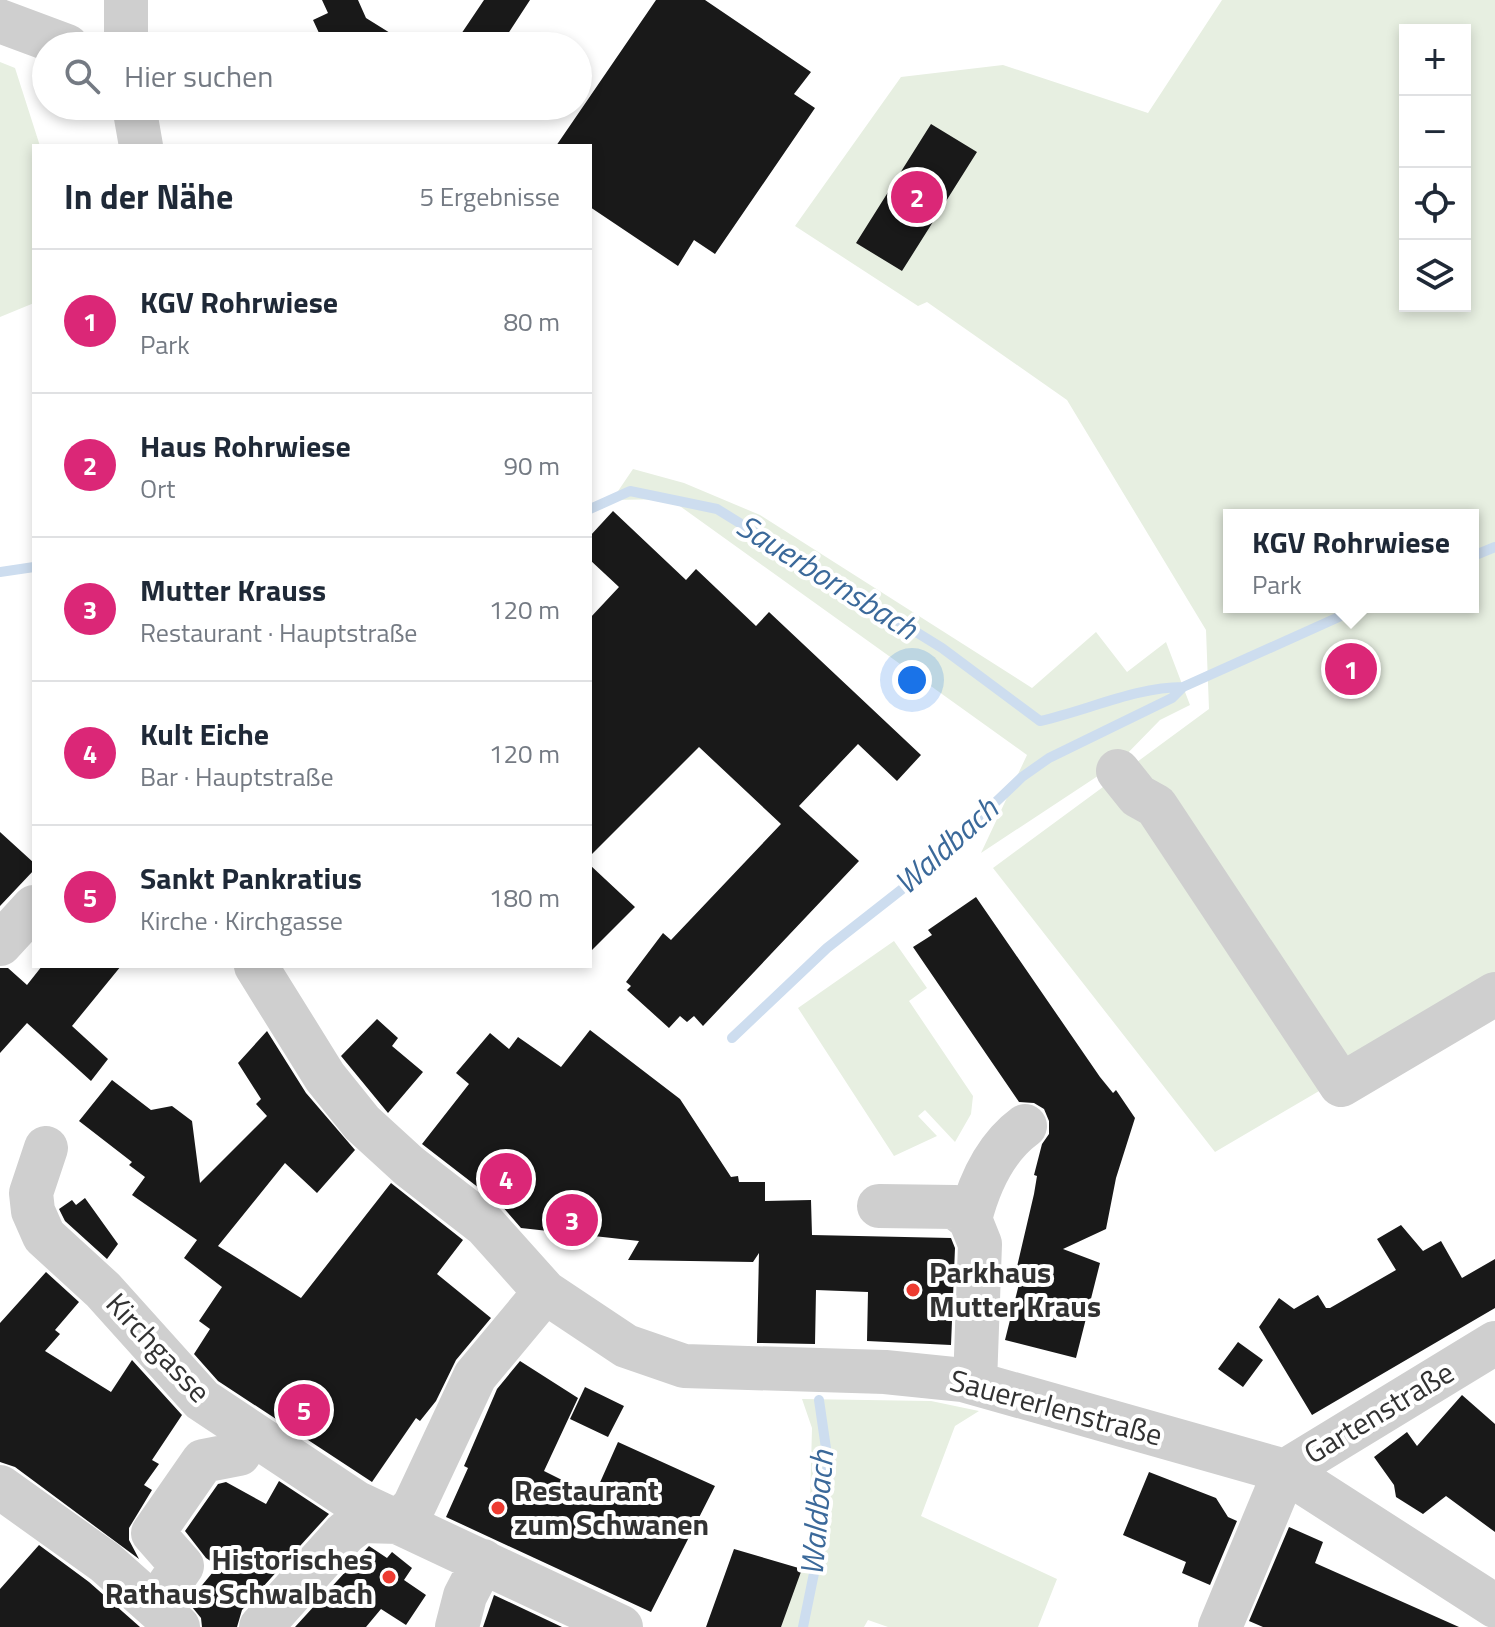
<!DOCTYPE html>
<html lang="de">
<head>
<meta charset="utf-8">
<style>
	:root { --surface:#fff; --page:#f2f2f3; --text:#1f2937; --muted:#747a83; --line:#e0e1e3; --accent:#db2777 }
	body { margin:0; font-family:"Titillium Web",sans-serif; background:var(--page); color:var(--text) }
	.controls { position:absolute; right:24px; top:24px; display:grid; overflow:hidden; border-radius:0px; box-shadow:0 4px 12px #0003 }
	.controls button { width:72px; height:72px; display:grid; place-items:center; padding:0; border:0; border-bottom:2px solid var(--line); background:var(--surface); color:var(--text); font:40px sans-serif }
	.you { position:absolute; left:912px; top:680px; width:28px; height:28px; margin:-20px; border:6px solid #fff; border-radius:50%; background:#1a73e8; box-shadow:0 0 0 12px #1a73e833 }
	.badge { display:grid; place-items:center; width:52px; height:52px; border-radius:50%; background:var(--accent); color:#fff; font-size:26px; font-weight:700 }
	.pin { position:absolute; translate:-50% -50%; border:4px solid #fff; box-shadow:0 2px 8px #0006 }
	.popup { position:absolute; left:1223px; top:509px; width:256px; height:104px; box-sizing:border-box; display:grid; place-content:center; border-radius:0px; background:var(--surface); filter:drop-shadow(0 2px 6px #0005); font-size:26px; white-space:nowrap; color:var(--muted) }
	.popup b { font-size:30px; color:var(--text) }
	.popup::after { content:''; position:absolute; left:50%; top:100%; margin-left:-16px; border:16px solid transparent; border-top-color:var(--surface) }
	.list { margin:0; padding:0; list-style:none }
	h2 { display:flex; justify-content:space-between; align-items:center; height:104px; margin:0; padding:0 32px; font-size:34px }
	h2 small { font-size:26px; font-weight:400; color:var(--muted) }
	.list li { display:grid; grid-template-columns:52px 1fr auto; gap:24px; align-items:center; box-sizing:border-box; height:144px; padding:0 32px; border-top:2px solid var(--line) }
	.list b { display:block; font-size:30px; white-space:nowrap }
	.list p { margin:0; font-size:26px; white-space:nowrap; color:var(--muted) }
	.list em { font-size:26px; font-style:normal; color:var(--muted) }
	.icon { flex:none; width:44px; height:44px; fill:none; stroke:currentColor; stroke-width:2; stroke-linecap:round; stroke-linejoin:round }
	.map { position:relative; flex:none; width:1495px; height:1627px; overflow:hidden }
	.search { position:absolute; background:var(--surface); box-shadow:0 4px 12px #0003; left:32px; top:32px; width:560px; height:88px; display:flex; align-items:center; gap:20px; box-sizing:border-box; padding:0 28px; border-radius:44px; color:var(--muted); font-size:30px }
	.panel { position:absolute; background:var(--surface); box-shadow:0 4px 12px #0003; left:32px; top:144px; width:560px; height:824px; border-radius:0px }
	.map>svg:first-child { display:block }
</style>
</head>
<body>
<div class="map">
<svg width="1495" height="1627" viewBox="0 0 1495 1627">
	<rect width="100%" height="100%" fill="#fff"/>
	<!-- green -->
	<path fill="#e7efe1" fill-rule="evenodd" d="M 1222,0 L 1495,0 L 1495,988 L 1215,1152 L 993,868 L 1209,709 L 1206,630 L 1067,400 L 927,302 L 918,306 L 795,226 L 901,77 L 1003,65 L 1148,113 ZM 1405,30 L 1465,30 L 1465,306 L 1405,306 ZM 1229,515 L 1473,515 L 1473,607 L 1229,607 Z
		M 0,62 L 15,68 L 40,146 L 34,146 L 34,303 L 0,317 Z
		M 633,469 L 684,483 L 760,515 L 1032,688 L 1096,632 L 1127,672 L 1166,642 L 1190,705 L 1160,720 L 1119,762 L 981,853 L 1027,755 L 670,499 L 612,500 Z
		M 894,941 L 927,988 L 909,1001 L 973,1096 L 971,1114 L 955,1142 L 925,1110 L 918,1116 L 937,1136 L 894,1156 L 798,1008 Z
		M 802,1399 L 931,1401 L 979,1411 L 955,1426 L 921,1516 L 1057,1579 L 1038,1627 L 888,1627 L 868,1620 L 864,1627 L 781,1627 L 809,1541 L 812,1428 Z"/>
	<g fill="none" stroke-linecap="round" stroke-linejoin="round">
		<!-- stream -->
		<path stroke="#cdddef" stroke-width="10" d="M 590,509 L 630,491 L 717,509 L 942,648 L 1040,721 C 1086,711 1136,687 1183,687
			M 1473,556 L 1495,547
			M 0,572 L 34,567
			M 732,1038 L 827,948 L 915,879 L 1022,777 L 1049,758 L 1172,698 L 1183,687 L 1361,607
			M 803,1627 L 821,1539 L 828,1462 L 819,1400"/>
	</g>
	<!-- building -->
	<path fill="#191919" d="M 322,0 L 358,0 L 366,18 L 411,46 L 325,46 L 313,20 L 328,13 Z
		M 484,0 L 530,0 L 500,46 L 453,46 Z
		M 656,0 L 705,0 L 811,72 L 794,94 L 815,108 L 715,254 L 694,240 L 678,266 L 590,207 L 590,146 L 556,146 Z
		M 931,124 L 977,152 L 902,271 L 856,243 Z
		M 613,511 L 686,580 L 696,569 L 756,626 L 769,612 L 921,755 L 897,781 L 858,744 L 799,806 L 859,861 L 703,1026 L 694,1016 L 687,1022 L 680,1016 L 669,1028 L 627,990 L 631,986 L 626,982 L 663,933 L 671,940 L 781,824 L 699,747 L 590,856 L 590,618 L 619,587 L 590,560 L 590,536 Z
		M 0,832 L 34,863 L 34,870 L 0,906 Z
		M 590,865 L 635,907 L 590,952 Z
		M 976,897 L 1100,1077 L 1113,1093 L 1116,1090 L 1135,1118 L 1116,1178 L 1106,1229 L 1063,1249 L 1100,1263 L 1076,1358 L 1005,1340 L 1023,1268 L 1016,1271 L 1034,1194 L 1037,1176 L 1034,1175 L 1042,1144 L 1049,1134 L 1049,1121 L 1044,1109 L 1034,1103 L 1019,1102 L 913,947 L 932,935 L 928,930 Z
		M 42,966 L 121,966 L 72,1026 L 108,1059 L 91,1081 L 27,1023 L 0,1053 L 0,968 L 8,968 L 27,985 Z
		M 377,1019 L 398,1038 L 392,1046 L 423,1072 L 388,1113 L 341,1056 Z
		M 590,1030 L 680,1099 L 731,1177 L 738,1176 L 739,1182 L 765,1182 L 765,1201 L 811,1200 L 812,1235 L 951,1238 L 955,1248 L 951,1345 L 867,1341 L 868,1292 L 816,1290 L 815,1344 L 757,1343 L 759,1253 L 753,1262 L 628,1260 L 639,1241 L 521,1228 L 501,1205 L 422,1144 L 469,1084 L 456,1073 L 490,1033 L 509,1049 L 518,1037 L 561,1067 Z
		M 267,1031 L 306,1093 L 355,1150 L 317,1193 L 285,1163 L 218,1246 L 301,1298 L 391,1183 L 463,1240 L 437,1274 L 491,1318 L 456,1360 L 436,1401 L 420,1421 L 416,1418 L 372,1482 L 218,1381 L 194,1354 L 210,1329 L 199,1321 L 222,1287 L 184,1258 L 197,1240 L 132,1195 L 145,1177 L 129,1165 L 132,1162 L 79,1121 L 112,1080 L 151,1110 L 172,1106 L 192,1121 L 200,1183 L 267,1116 L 256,1104 L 261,1099 L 238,1063 Z
		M 85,1198 L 118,1244 L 107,1259 L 65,1221 L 59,1209 L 72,1200 L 76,1205 Z
		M 1401,1225 L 1423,1251 L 1441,1241 L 1462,1278 L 1495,1259 L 1495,1308 L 1312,1415 L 1259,1327 L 1279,1298 L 1294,1309 L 1318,1295 L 1326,1308 L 1330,1308 L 1396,1270 L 1377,1239 Z
		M 46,1272 L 79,1302 L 55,1330 L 60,1334 L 45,1351 L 111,1392 L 132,1360 L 182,1415 L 152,1460 L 159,1464 L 144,1485 L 152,1490 L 129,1528 L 129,1540 L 139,1559 L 15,1467 L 0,1462 L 0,1323 Z
		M 1238,1342 L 1263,1360 L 1243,1387 L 1218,1369 Z
		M 520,1361 L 578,1398 L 544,1471 L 594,1496 L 618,1442 L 715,1486 L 651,1612 L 446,1517 L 468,1468 L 464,1466 L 497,1389 Z
		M 585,1387 L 624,1406 L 608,1437 L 570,1419 Z
		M 1462,1395 L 1495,1424 L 1495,1532 L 1446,1496 L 1423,1514 L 1396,1497 L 1394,1485 L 1374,1457 L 1407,1432 L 1417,1446 Z
		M 1149,1472 L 1216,1498 L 1228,1517 L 1237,1521 L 1210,1585 L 1182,1573 L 1186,1562 L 1123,1535 Z
		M 279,1481 L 329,1514 L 242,1610 L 237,1627 L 202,1627 L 201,1618 L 188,1602 L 218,1566 L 206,1558 L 185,1531 L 218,1484 L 226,1482 L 266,1504 Z
		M 1289,1527 L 1323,1542 L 1315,1563 L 1459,1627 L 1263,1627 L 1249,1621 Z
		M 39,1545 L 89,1582 L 140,1627 L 0,1627 L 0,1589 Z
		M 369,1546 L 387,1558 L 392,1552 L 412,1568 L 404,1580 L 426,1595 L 406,1625 L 381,1609 L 366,1627 L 295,1627 Z
		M 734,1549 L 802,1569 L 781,1627 L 706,1627 Z
		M 494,1595 L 562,1627 L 483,1627 Z"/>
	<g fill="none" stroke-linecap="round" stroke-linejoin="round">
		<!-- minor -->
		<path stroke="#cfcfcf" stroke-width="44" d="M 0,21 L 67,46
			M 126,46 L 126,0
			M 134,106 L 141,146
			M 1118,771 L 1138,796 L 1156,806 L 1341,1085 L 1495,994
			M 0,944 L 34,907
			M 256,966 L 325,1077 L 362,1123 L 409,1166 L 485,1225 L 545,1292 L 626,1346 L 684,1366 L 885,1372 L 963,1380 L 1285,1471 L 1495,1606
			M 46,1148 L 31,1193 L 33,1211 L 44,1236 L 103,1290 L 202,1400 L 357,1503 L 621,1627
			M 879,1206 L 955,1207 L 970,1219 L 980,1244 L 975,1383
			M 970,1219 C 979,1184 995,1148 1025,1126
			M 0,1487 L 105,1562 L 178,1627
			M 399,1522 L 414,1506 L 475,1376 L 545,1292
			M 155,1605 L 182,1566 L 153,1533 L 203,1461 L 239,1454 L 252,1434
			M 261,1627 L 345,1533 L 361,1521 L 399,1522
			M 457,1627 L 465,1596 L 483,1561
			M 1220,1627 L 1285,1471 L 1495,1343"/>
	</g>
	<!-- markers -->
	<g fill="#ed3b31" stroke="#fff" stroke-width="3">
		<circle cx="913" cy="1290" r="8"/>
		<circle cx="498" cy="1508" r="8"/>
		<circle cx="389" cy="1577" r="8"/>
	</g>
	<g text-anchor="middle" stroke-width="8" stroke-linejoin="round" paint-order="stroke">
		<!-- poi labels -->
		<g font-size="30" font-weight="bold" fill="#323232" stroke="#fff" text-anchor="start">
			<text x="929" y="1283">Parkhaus<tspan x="929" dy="34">Mutter Kraus</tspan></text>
			<text x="514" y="1501">Restaurant<tspan x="514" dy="34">zum Schwanen</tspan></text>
			<text x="373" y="1570" text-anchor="end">Historisches<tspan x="373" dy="34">Rathaus Schwalbach</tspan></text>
		</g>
		<!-- street labels -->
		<g font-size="30" fill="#323232" stroke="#fff">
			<text transform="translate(158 1348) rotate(47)" y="10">Kirchgasse</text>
			<text transform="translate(1056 1408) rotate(15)" y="10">Sauererlenstraße</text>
			<text transform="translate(1379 1413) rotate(-31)" y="10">Gartenstraße</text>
		</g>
		<!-- water labels -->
		<g font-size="32" font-style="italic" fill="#3b699a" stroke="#fff">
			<text transform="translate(827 577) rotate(32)" y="11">Sauerbornsbach</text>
			<text transform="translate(946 846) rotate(-42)" y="11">Waldbach</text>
			<text transform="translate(817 1513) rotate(-85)" y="11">Waldbach</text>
		</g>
	</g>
</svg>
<div class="controls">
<button>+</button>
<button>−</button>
<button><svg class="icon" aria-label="locate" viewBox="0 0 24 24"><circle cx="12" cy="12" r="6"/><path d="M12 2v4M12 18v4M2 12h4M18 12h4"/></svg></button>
<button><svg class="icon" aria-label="layers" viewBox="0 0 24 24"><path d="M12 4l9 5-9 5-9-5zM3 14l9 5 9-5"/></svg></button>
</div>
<div class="you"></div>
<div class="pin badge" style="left:1351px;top:669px">1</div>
<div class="popup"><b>KGV Rohrwiese</b>Park</div>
<div class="pin badge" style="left:917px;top:197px">2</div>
<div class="pin badge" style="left:572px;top:1220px">3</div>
<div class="pin badge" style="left:506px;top:1179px">4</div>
<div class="pin badge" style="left:304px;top:1410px">5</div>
<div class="search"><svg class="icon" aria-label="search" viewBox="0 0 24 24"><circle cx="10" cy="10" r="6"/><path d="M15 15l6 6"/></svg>Hier suchen</div>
<section class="panel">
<h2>In der Nähe<small>5 Ergebnisse</small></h2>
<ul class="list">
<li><span class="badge">1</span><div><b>KGV Rohrwiese</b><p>Park</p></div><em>80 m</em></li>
<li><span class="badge">2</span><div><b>Haus Rohrwiese</b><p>Ort</p></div><em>90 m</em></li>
<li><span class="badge">3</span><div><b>Mutter Krauss</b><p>Restaurant · Hauptstraße</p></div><em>120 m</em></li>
<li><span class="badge">4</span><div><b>Kult Eiche</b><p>Bar · Hauptstraße</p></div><em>120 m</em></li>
<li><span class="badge">5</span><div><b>Sankt Pankratius</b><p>Kirche · Kirchgasse</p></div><em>180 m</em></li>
</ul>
</section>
</div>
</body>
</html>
